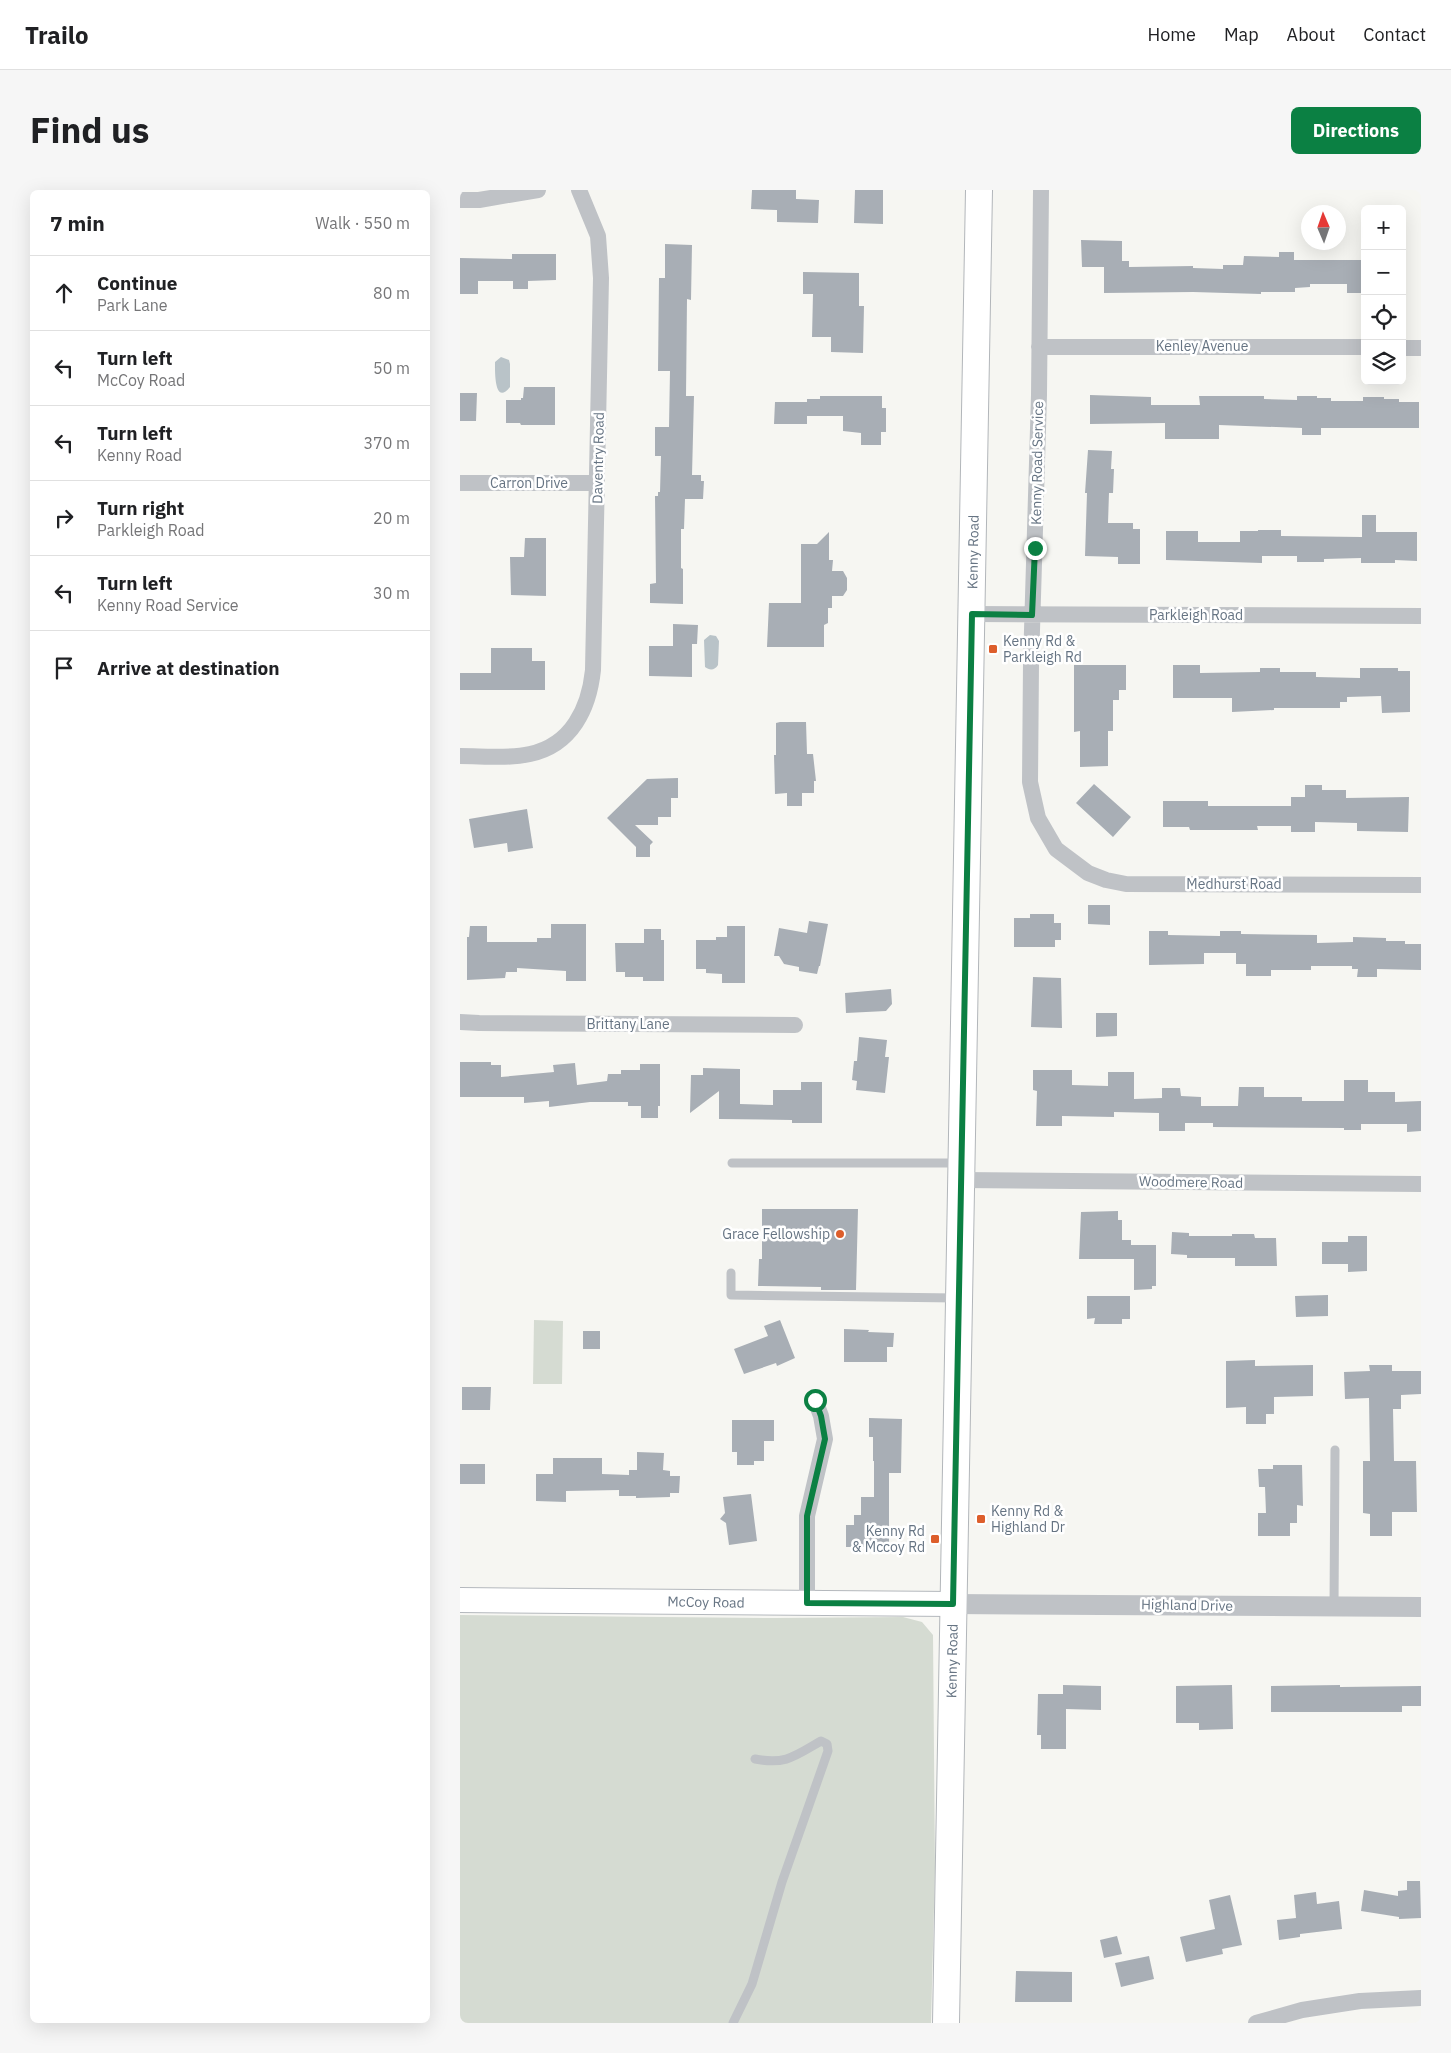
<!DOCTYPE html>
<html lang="en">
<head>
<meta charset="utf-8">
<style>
	:root { --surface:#fff; --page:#f6f6f6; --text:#202124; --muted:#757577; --line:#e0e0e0; --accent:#0b8043 }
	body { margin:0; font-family:"IBM Plex Sans",sans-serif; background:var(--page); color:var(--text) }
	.controls { position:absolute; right:15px; top:15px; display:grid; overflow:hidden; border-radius:8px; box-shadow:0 5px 20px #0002 }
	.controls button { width:45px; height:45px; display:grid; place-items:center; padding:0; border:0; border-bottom:1px solid var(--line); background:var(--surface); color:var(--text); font:25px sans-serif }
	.compass { position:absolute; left:841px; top:15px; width:45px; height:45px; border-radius:50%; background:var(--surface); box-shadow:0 5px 20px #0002; rotate:358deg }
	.stop { position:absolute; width:15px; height:15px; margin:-11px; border:4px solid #0b8043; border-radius:50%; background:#fff }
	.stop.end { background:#0b8043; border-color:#fff; box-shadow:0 1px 5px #0008 }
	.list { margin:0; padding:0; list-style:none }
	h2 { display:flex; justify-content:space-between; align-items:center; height:65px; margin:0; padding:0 20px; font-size:21px }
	h2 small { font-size:16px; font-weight:400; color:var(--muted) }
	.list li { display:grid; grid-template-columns:32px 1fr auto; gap:15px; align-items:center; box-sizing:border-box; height:75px; padding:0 20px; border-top:1px solid var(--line) }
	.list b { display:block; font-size:19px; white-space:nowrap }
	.list p { margin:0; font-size:16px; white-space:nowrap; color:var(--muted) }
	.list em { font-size:16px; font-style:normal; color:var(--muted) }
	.icon { flex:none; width:28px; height:28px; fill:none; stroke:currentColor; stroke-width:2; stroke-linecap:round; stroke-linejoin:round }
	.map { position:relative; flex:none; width:961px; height:1833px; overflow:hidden; border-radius:8px }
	header { display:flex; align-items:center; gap:30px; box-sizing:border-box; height:70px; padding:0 25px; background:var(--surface); border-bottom:1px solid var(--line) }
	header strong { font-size:24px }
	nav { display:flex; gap:28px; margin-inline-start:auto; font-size:18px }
	.intro { display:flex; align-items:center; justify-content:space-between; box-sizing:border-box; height:120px; padding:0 30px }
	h1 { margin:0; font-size:35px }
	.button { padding:12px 22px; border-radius:8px; background:var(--accent); color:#fff; font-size:18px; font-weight:700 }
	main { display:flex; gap:30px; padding:0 30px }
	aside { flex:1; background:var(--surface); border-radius:8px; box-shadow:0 5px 20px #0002 }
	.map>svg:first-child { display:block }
</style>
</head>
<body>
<header>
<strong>Trailo</strong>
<nav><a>Home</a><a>Map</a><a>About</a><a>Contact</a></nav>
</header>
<div class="intro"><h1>Find us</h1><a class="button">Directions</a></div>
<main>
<aside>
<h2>7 min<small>Walk · 550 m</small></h2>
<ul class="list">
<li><svg class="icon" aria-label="ahead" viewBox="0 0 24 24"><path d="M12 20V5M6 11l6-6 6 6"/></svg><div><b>Continue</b><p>Park Lane</p></div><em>80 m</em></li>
<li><svg class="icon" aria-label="left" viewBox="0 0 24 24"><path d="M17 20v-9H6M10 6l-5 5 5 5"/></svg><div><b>Turn left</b><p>McCoy Road</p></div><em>50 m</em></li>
<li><svg class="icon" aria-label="left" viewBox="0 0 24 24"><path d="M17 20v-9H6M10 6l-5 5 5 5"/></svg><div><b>Turn left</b><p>Kenny Road</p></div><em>370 m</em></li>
<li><svg class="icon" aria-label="right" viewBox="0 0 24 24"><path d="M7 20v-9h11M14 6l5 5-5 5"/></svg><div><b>Turn right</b><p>Parkleigh Road</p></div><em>20 m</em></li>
<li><svg class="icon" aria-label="left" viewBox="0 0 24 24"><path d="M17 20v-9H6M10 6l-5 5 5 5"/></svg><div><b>Turn left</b><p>Kenny Road Service</p></div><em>30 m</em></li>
<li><svg class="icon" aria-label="arrive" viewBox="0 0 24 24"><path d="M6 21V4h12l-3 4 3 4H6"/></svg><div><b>Arrive at destination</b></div></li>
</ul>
</aside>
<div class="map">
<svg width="961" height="1833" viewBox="0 0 961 1833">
	<rect width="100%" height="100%" fill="#f6f6f2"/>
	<!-- green -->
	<path fill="#d5dbd2" d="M 74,1130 L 103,1131 L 102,1194 L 73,1194 Z
		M 0,1425 L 315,1428 L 443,1427 L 462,1432 L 473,1445 L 475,1678 L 471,1833 L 0,1833 Z"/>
	<!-- water -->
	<path fill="#b9c3c8" d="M 41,167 L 49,170 L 50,174 L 50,197 C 34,217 35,180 35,172 Z
		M 250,445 L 256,446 L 259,451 L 258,475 C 255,480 250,481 245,477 L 244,450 Z"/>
	<!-- building -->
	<path fill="#a8aeb5" d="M 292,0 L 336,0 L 336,9 L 359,10 L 358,33 L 317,32 L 317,20 L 291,19 Z
		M 395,0 L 423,0 L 423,34 L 394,33 Z
		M 621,50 L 662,51 L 662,71 L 669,71 L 669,77 L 733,76 L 733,78 L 763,79 L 763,75 L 783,75 L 784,66 L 819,67 L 819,62 L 834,62 L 834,70 L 903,70 L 905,103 L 887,103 L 887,94 L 850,94 L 850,97 L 835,98 L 835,102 L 801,102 L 801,104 L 733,102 L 644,103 L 644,77 L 622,77 Z
		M 205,54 L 232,55 L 231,110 L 227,109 L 226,206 L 234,206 L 232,285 L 241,285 L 241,291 L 244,291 L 243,309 L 225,309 L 224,339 L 221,339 L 221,378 L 223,379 L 223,414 L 190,413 L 190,394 L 196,393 L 195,306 L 198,306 L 198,302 L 200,302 L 201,266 L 195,266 L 195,237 L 209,237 L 210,181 L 198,181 L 199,88 L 205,88 Z
		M 52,64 L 96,64 L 96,90 L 68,91 L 68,99 L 53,99 L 53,91 L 18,91 L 18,104 L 0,104 L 0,68 L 52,69 Z
		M 343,82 L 399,83 L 399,116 L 404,116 L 403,163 L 371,162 L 371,147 L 352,147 L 353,104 L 343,104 Z
		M 64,197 L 95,197 L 95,235 L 61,235 L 60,233 L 46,233 L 46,210 L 61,210 L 61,208 L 63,208 Z
		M 0,203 L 17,203 L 16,231 L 0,231 Z
		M 630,205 L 691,207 L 691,215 L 740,215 L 739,206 L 804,206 L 804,209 L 837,210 L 837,206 L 857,206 L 857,208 L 871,208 L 871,211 L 903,211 L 903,207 L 924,207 L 924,209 L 939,209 L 939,212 L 959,212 L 959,238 L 861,238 L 861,245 L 842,245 L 842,238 L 759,235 L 759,249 L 705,249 L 705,233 L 630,234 Z
		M 360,206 L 422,206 L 422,218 L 426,218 L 426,242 L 421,242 L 421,255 L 401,255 L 401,243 L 383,241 L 383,226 L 347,226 L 347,234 L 314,234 L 315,212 L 347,212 L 347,209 L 360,209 Z
		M 628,260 L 652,261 L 651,279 L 654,279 L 653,303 L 649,303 L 648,333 L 673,333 L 673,339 L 680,339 L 680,374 L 658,374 L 658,367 L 625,366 L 627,303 L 625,303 Z
		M 902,325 L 916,325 L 916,342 L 957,342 L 957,371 L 935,370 L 935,373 L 901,373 L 901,368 L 864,369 L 864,372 L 837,372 L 837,366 L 802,366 L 802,373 L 706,370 L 706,341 L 738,341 L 738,352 L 780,352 L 780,341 L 798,341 L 798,340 L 821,340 L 821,346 L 902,347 Z
		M 369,342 L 369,370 L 373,370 L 372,381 L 383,381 L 387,388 L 387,400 L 383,406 L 372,406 L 372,418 L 368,418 L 368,433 L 364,435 L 364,457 L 307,457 L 309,413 L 341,413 L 341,354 L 357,354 Z
		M 65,348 L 86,348 L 86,406 L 51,405 L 50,367 L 64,367 Z
		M 213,434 L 238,435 L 237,454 L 232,454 L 232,487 L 189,486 L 189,456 L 213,456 Z
		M 31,458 L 72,458 L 72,471 L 85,471 L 85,500 L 0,500 L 0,483 L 31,483 Z
		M 614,475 L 666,475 L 666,500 L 659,500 L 659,510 L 653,510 L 653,541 L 648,541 L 648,576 L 620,577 L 620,541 L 614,542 Z
		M 713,475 L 740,475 L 740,483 L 800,482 L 800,478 L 820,478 L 820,482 L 856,482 L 856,487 L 900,488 L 900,478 L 938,478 L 938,481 L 950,481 L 950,522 L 922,523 L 921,506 L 887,507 L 887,512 L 880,512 L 880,518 L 814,518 L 814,520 L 772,522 L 772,508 L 713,508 Z
		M 320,532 L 346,532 L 347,564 L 353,564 L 356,591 L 354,591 L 354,603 L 342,603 L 342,616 L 327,616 L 327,603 L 315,604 L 314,565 L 316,565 L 316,533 Z
		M 218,588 L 218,608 L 211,608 L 211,627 L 198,627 L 198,635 L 175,635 L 193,652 L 190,655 L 190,667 L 176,667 L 176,657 L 147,628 L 187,589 Z
		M 634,594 L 671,627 L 653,647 L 616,613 Z
		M 845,595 L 862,595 L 862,600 L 886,600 L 886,608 L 949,607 L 948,642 L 897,641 L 897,633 L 855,632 L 855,642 L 831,642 L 831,636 L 797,636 L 798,640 L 730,640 L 729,637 L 703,637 L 703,611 L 748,611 L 748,616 L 831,616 L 831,607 L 845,607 Z
		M 67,619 L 73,658 L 48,662 L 47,653 L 14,658 L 9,629 Z
		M 628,715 L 650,715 L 650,735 L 628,734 Z
		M 570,724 L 594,724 L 594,733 L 601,733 L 601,750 L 595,750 L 595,757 L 554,757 L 554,728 L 570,728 Z
		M 349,731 L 368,734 L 360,776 L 359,776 L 357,784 L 339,781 L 339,777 L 324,774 L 319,766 L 314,766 L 319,738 L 347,743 Z
		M 91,734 L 126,734 L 126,791 L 106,791 L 106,781 L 57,778 L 57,782 L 46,782 L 45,788 L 7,790 L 7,747 L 9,747 L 10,736 L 27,736 L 27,752 L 77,752 L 77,748 L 91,748 Z
		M 267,736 L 285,736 L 285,793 L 262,793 L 262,784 L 246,783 L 246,779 L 236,779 L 236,750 L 256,750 L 256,747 L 267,747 Z
		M 184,739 L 201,739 L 201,750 L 204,750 L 204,791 L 183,791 L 183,787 L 165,787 L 165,782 L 156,782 L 155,753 L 184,753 Z
		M 689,741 L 708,741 L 708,745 L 760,746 L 760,741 L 781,741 L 781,744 L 857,745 L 857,753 L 893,752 L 893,747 L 926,748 L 926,751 L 945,751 L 945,754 L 961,754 L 961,780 L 917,779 L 917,787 L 897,787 L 898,779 L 892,779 L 892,776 L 851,776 L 851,780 L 811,780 L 811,786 L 786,786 L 786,774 L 776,774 L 776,763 L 744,763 L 744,774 L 689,775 Z
		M 573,787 L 601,788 L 602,838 L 571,837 Z
		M 431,799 L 432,814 L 426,821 L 386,823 L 385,803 Z
		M 636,823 L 657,823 L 657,846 L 636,847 Z
		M 399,847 L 427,850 L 425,867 L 429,867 L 425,903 L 396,900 L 397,891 L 392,890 L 394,871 L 397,871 Z
		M 0,872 L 31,872 L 31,875 L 41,875 L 41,887 L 94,882 L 93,875 L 115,873 L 117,895 L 147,891 L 148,884 L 161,884 L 161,880 L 180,880 L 180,874 L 200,874 L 200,916 L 198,916 L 198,928 L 181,928 L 181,916 L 168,916 L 168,912 L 130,912 L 89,917 L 89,911 L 64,913 L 64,907 L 0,907 Z
		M 243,878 L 280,879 L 280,914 L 313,915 L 313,900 L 341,900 L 341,892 L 362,892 L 362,933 L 332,933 L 332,930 L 259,929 L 259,901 L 230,923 L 231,885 L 243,885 Z
		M 573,880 L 612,880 L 612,895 L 648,896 L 648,882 L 674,882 L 674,909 L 702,908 L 702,898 L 720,898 L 721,906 L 741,907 L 741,916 L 778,916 L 779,897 L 804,897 L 804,907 L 842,907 L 842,911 L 884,911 L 884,890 L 908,890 L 908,902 L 935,902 L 935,912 L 961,911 L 961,941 L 947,942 L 947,934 L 901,934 L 901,940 L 884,940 L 884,938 L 753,937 L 753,933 L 725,933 L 725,941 L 699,941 L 699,923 L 654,922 L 654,927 L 602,926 L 602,936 L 576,936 L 577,901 L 573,900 Z
		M 302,1019 L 398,1019 L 396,1100 L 361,1100 L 361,1097 L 298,1096 L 299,1069 L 302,1069 Z
		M 658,1021 L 658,1030 L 662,1030 L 662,1050 L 671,1050 L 671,1055 L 696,1055 L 696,1096 L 692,1096 L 692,1099 L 674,1100 L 674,1069 L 619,1069 L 621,1022 Z
		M 712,1042 L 729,1043 L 729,1046 L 772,1046 L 772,1044 L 794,1044 L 795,1048 L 816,1048 L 817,1076 L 775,1076 L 775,1068 L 727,1068 L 727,1065 L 711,1064 Z
		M 888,1046 L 907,1046 L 907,1081 L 888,1082 L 888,1074 L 862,1074 L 862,1052 L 888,1052 Z
		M 868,1105 L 868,1126 L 836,1127 L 835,1106 Z
		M 627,1106 L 670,1106 L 670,1129 L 662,1129 L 662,1134 L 634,1134 L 635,1128 L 627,1129 Z
		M 320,1130 L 335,1168 L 317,1176 L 316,1173 L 284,1184 L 274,1159 L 308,1146 L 304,1136 Z
		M 384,1139 L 409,1140 L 408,1142 L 434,1143 L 433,1157 L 427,1157 L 427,1172 L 384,1172 Z
		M 123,1141 L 140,1141 L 140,1159 L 123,1159 Z
		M 795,1170 L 795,1176 L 853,1175 L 853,1206 L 814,1207 L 814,1224 L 806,1224 L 806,1234 L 786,1234 L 786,1217 L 766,1218 L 766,1171 Z
		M 909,1175 L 932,1175 L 932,1181 L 961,1181 L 961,1204 L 941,1205 L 941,1219 L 933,1219 L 934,1271 L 956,1271 L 957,1322 L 932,1322 L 932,1346 L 910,1346 L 910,1324 L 903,1323 L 903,1271 L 910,1271 L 909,1208 L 885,1209 L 884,1182 L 910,1181 Z
		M 2,1197 L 31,1197 L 30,1220 L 2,1220 Z
		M 409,1228 L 442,1229 L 441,1283 L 429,1283 L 429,1357 L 386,1357 L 386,1335 L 394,1335 L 394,1325 L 401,1325 L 401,1307 L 414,1307 L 414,1271 L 413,1271 L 413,1247 L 409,1247 Z
		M 272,1230 L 314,1230 L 314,1251 L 304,1251 L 304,1271 L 294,1271 L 294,1275 L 277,1275 L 277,1262 L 272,1262 Z
		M 177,1262 L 204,1263 L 203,1280 L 210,1281 L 210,1286 L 220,1286 L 219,1303 L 210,1303 L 210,1307 L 176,1308 L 176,1306 L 159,1306 L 159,1300 L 106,1301 L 106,1312 L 76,1311 L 76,1284 L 93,1284 L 93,1268 L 142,1268 L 142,1284 L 169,1285 L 169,1280 L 177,1280 Z
		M 0,1274 L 25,1274 L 25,1294 L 0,1294 Z
		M 813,1275 L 842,1275 L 843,1316 L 837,1315 L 837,1333 L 830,1333 L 830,1346 L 798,1346 L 798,1323 L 806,1323 L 805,1297 L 799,1297 L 798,1279 L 813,1279 Z
		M 291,1304 L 297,1351 L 269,1355 L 266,1333 L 260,1329 L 265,1323 L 263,1307 Z
		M 603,1495 L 641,1496 L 641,1520 L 606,1519 L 606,1559 L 581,1559 L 581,1545 L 577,1545 L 578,1504 L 603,1504 Z
		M 772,1495 L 773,1539 L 739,1540 L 739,1533 L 716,1533 L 716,1496 Z
		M 880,1495 L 880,1497 L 961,1496 L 961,1516 L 942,1516 L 942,1522 L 811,1522 L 811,1496 Z
		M 947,1691 L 960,1691 L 961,1728 L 939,1729 L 939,1727 L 901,1721 L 904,1700 L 938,1706 L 938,1701 L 947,1700 Z
		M 856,1702 L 857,1714 L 879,1711 L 882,1739 L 840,1744 L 840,1747 L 819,1750 L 817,1730 L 836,1728 L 834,1705 Z
		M 770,1705 L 782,1755 L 762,1759 L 763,1764 L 726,1772 L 720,1747 L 755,1739 L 749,1710 Z
		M 657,1746 L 662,1764 L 644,1768 L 640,1750 Z
		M 689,1766 L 694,1789 L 661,1797 L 655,1773 Z
		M 556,1781 L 612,1782 L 612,1812 L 555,1812 Z"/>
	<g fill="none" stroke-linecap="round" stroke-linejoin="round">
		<defs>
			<path id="secondary" d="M 0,1410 L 493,1414"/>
			<path id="primary" d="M 486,1833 L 519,0"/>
		</defs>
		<!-- secondary casing -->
		<use href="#secondary" stroke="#b4b8bd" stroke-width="26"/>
		<!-- primary casing -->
		<use href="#primary" stroke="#b2b6ba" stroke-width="28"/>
		<!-- service -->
		<path stroke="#bfc2c6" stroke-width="9" d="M 272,973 L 499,973
			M 271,1083 L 271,1105 L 496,1108
			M 874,1417 L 875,1260
			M 273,1833 L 292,1794 L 322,1692 L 368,1561 L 367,1554 L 361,1551 C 335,1566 326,1575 295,1569"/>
		<!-- minor -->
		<path stroke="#bfc2c6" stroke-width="16" d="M 581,0 L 579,205 L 571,474 L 570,592 L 578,628 L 596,659 L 628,683 L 646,690 L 666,694 L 961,695
			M 0,10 L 19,10 L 78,0
			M 579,157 L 905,157
			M 942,158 L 961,158
			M 0,293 L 137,293
			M 512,424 L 961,426
			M 0,566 C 23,566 48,569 70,564 C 112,555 129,518 133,480 L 141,88 L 138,46 L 119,0
			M 0,832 L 19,833 L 335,835
			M 501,990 L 961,994
			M 347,1413 L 347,1326 L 365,1249 L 361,1226 L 355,1210
			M 796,1833 L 842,1820 L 900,1811 L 961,1808"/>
		<!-- tertiary -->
		<path stroke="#bfc2c6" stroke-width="20" d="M 493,1414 L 961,1417"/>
		<!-- secondary -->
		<use href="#secondary" stroke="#fff" stroke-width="24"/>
		<!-- primary -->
		<use href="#primary" stroke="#fff" stroke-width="26"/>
	</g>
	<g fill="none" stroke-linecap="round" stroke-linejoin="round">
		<!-- route -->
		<path stroke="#0b8043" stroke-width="6" d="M 355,1210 L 361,1226 L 365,1249 L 347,1326 L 347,1413 L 493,1414 L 512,424 L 572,425 L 575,358"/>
	</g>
	<!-- markers -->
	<g fill="#dd5e2b" stroke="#fff" stroke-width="2">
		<rect x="528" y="454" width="10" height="10" rx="2.5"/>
		<circle cx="380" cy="1044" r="5"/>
		<rect x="516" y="1324" width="10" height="10" rx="2.5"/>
		<rect x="470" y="1344" width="10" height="10" rx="2.5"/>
	</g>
	<g text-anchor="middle" stroke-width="5" stroke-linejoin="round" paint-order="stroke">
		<!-- street labels -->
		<g font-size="14" fill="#667483" stroke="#fff">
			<text x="742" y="161">Kenley Avenue</text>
			<text transform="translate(138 268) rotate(-89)" y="5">Daventry Road</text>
			<text transform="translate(577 273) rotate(-89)" y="5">Kenny Road Service</text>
			<text x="69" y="298">Carron Drive</text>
			<text transform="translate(513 362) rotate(-89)" y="5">Kenny Road</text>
			<text x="736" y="430">Parkleigh Road</text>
			<text x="774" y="699">Medhurst Road</text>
			<text x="168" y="839">Brittany Lane</text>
			<text transform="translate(731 992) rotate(1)" y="5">Woodmere Road</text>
			<text transform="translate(246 1412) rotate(1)" y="5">McCoy Road</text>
			<text transform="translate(727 1415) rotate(1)" y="5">Highland Drive</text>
			<text transform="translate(492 1471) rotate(-89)" y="5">Kenny Road</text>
		</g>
		<!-- poi labels -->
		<g font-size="14" fill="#667483" stroke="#fff" text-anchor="start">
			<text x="543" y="456">Kenny Rd &amp;<tspan x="543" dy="16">Parkleigh Rd</tspan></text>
			<text x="370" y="1049" text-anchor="end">Grace Fellowship</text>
			<text x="531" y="1326">Kenny Rd &amp;<tspan x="531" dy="16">Highland Dr</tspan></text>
			<text x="465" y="1346" text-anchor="end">Kenny Rd<tspan x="465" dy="16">&amp; Mccoy Rd</tspan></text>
		</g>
	</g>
</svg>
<div class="controls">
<button>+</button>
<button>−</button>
<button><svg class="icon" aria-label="locate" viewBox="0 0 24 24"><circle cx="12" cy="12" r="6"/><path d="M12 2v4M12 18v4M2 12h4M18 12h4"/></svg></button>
<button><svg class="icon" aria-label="layers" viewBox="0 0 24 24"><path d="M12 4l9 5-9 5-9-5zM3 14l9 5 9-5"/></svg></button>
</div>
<svg class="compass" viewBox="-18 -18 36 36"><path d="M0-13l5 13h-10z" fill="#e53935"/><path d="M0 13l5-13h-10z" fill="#757577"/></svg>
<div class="stop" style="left:355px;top:1210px"></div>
<div class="stop end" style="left:575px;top:358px"></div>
</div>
</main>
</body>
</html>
